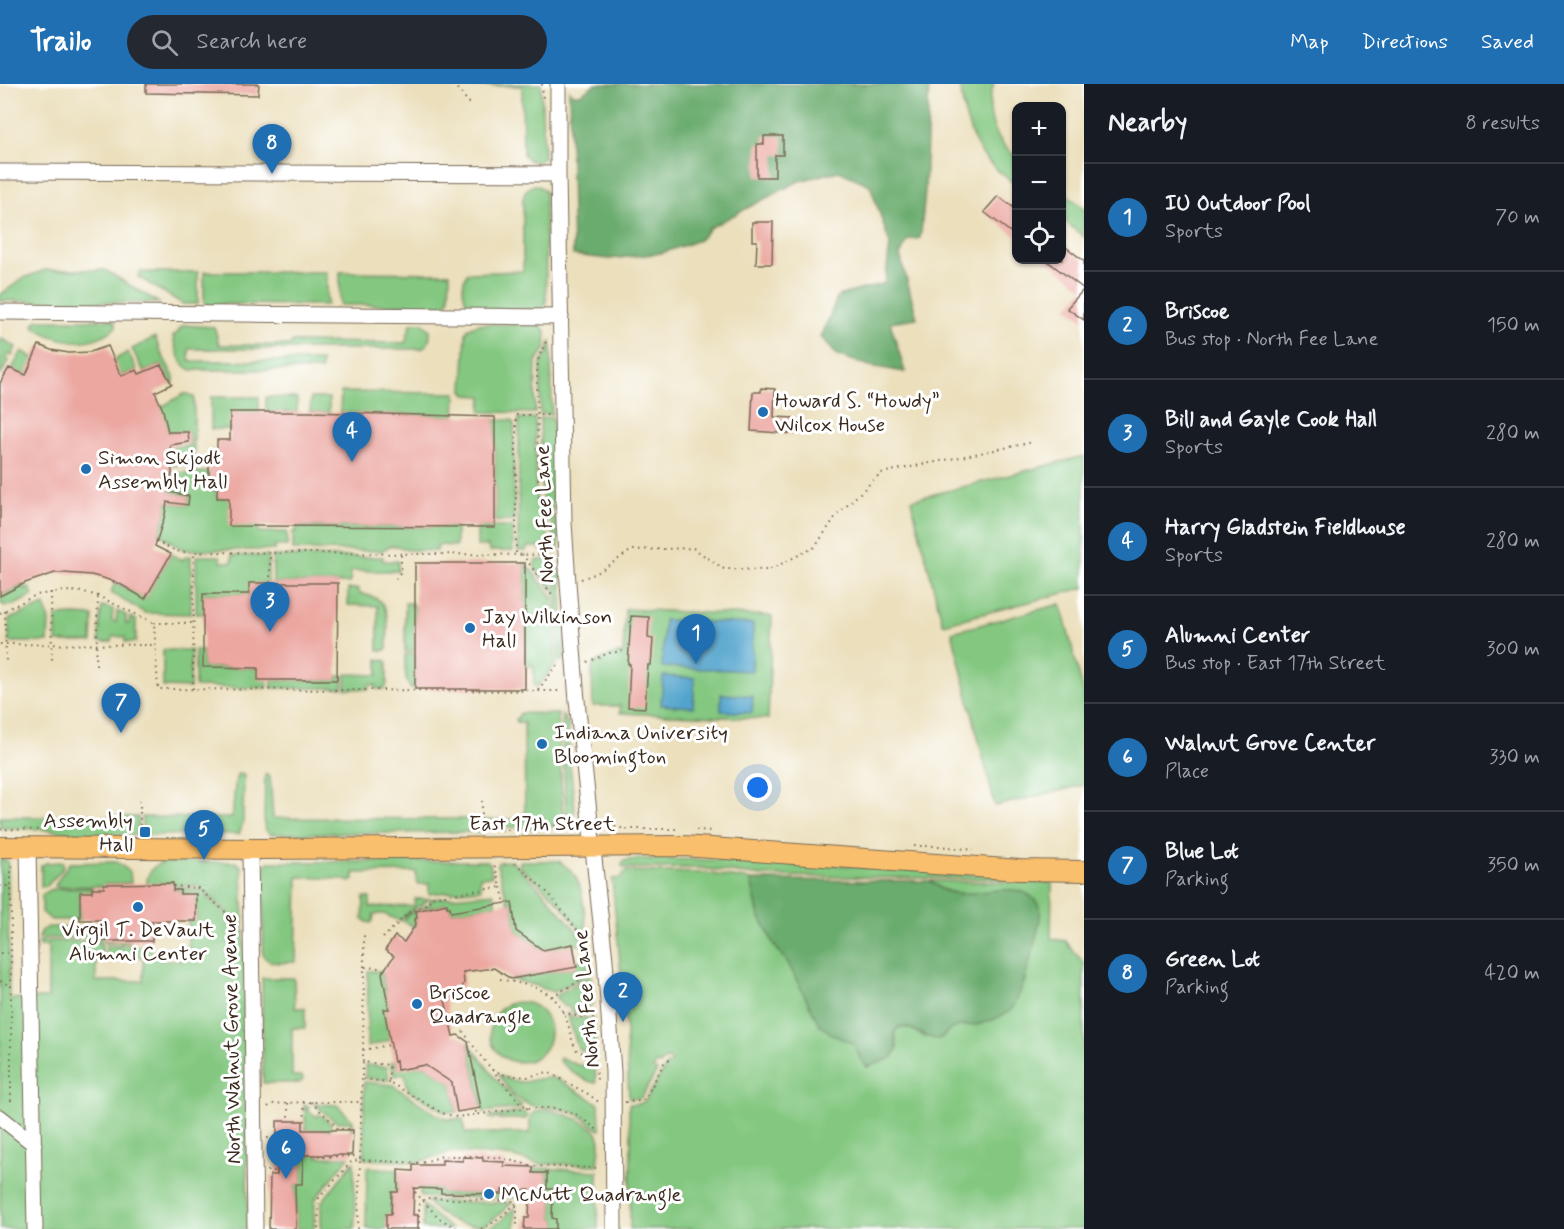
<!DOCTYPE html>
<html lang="en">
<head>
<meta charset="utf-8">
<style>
	:root { --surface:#171b24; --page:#242831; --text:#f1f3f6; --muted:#9ea1a6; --line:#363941; --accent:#1f6fb2 }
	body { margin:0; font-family:Mynerve,sans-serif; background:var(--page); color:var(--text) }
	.controls { position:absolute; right:18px; top:18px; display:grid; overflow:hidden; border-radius:12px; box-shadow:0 2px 4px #0004 }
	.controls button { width:54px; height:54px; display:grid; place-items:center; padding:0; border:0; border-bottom:2px solid var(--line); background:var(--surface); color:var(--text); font:30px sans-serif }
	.you { position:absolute; left:758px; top:704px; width:21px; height:21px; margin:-15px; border:4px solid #fff; border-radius:50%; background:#1a73e8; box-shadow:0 0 0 9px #1a73e833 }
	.badge { display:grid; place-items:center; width:39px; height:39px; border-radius:50%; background:var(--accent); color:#fff; font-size:20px; font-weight:700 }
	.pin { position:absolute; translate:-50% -50px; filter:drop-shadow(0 2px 3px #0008) }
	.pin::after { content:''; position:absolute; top:32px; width:21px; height:18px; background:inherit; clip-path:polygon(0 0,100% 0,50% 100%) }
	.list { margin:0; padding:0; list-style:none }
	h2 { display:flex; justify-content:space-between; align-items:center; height:78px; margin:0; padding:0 24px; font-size:26px }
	h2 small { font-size:20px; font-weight:400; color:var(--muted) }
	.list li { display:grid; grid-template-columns:39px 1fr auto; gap:18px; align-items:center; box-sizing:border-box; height:108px; padding:0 24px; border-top:2px solid var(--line) }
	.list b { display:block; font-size:22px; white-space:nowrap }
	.list p { margin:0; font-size:20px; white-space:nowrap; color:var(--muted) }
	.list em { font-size:20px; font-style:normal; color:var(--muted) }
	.icon { flex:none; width:33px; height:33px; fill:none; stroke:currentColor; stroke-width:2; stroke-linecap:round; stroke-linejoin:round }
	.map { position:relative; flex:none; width:1084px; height:1145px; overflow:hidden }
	header { display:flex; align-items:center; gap:36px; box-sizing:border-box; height:84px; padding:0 30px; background:var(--accent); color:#fff }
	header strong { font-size:28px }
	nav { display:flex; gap:33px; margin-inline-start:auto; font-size:21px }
	.search { width:420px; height:54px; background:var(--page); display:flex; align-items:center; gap:15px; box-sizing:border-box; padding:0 21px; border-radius:33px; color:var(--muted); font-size:22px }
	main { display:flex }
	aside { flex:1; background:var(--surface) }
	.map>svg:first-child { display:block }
</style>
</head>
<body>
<header>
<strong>Trailo</strong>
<div class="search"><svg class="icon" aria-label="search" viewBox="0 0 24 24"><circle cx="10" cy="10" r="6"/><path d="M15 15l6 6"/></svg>Search here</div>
<nav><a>Map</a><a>Directions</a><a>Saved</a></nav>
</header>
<main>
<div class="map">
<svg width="1084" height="1145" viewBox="0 0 1084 1145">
	<rect width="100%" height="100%" fill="#fff"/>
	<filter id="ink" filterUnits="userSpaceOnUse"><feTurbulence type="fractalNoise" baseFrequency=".0167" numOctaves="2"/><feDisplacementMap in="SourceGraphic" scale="12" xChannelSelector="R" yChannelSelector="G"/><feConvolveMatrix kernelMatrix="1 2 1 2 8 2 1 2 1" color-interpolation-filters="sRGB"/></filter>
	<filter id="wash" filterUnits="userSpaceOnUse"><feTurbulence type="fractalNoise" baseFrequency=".008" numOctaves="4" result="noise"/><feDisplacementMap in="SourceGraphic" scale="24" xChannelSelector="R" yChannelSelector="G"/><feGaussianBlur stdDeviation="1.35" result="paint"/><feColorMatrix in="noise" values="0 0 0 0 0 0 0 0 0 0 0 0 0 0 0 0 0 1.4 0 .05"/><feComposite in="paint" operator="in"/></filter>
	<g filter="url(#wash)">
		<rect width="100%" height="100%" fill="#ebdfbc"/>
		<!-- green -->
		<path fill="#83c780" stroke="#5f784f" stroke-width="1.5" d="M 457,0 L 541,0 L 544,74 C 536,81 529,78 523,70 L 522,2 L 459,2 Z
			M 961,0 L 994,0 C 984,28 993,55 1016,73 L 1016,101 C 1006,93 996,86 987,76 C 971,59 961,24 961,0 Z
			M 534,101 L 537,101 L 545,107 L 546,221 L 538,225 L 474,226 C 462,219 460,199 468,189 L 523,187 L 523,115 C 524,109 527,103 534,101 Z
			M 1062,107 L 1084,124 L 1084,153 L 1062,135 Z
			M 45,186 L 105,186 L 159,219 L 0,217 L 0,211 L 24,194 Z
			M 141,188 L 198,188 L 198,220 L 183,220 L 138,193 Z
			M 204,188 L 327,188 L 327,221 L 216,220 L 208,221 L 204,219 Z
			M 340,188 L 450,189 L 449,216 L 445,221 L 340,221 Z
			M 38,236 L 112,236 L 115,238 L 116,243 C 92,264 58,260 33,242 L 35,238 Z
			M 415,239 L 423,239 L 430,246 C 430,254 430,261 421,265 L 189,265 L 189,277 L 321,277 L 321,286 L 192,286 C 179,282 175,264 173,252 C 179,251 178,242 185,241 L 213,243 L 215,245 L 219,261 L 291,261 L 292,258 L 405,259 L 411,240 Z
			M 478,240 L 540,241 L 546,247 L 545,266 L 536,277 L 535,329 L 481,328 L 482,312 L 466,311 L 463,306 L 466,248 L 469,244 Z
			M 155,253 L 160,267 L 174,293 L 174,298 L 172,300 L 161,281 L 144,288 L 132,265 Z
			M 0,254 L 16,263 L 12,272 L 8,270 L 6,274 L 9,277 L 0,292 Z
			M 551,257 L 552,330 L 540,330 L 541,279 L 548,268 L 549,260 Z
			M 22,267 L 34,274 L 47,300 L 12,285 Z
			M 128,268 L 137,286 L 99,300 L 95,283 L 114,276 Z
			M 341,308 L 456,309 L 455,332 L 340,329 Z
			M 184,310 L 188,310 L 194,313 L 194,357 L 189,358 L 188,348 L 168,348 L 161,323 Z
			M 211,313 L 259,313 L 259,328 L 262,346 L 211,345 Z
			M 266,313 L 297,314 L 297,328 L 266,328 Z
			M 311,314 L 329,314 L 329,329 L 310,328 Z
			M 519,334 L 535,334 L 536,411 L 540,428 L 547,441 L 549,467 L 541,467 L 541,463 L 527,463 L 526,467 L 518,467 Z
			M 540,334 L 553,334 L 553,435 L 557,435 L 559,467 L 555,467 L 553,444 L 544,422 L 542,411 Z
			M 495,336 L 512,336 L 514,340 L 514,437 L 495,437 Z
			M 194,360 L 194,374 L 196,374 L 196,381 L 172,381 L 170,364 Z
			M 1084,372 L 1084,504 L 943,540 L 911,416 Z
			M 209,388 L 217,403 L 217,414 L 232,414 L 258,442 L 259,448 L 287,448 L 287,462 L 275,462 L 275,466 L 188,466 L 182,465 L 159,450 L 165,431 L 167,418 L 188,421 L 189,412 L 169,408 L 172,389 Z
			M 297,443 L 456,443 L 456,462 L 438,461 L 437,467 L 407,466 L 398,462 L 390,462 L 381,467 L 293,466 L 293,448 L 296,448 Z
			M 477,443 L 513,443 L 513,467 L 489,467 L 488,462 L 477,462 Z
			M 171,470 L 183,476 L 185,473 L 191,472 L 191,530 L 145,529 L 111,509 L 115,498 L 145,514 Z
			M 232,471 L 268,472 L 268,499 L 249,510 L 204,510 L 203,530 L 196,530 L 196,472 L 220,472 L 221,478 L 232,478 Z
			M 273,472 L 383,473 L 383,477 L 398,477 L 398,487 L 351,487 L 350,499 L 273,499 Z
			M 537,476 L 552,476 L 552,506 L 535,485 L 535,477 Z
			M 525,479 L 553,513 L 556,580 L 537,603 L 534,601 L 534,582 L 525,582 Z
			M 555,486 L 561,486 L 565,573 L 562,577 L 559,577 Z
			M 23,501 L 25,505 L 29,503 L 33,511 C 23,516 11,526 1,520 L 0,512 Z
			M 348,505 L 358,505 L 359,509 C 365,511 372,512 377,515 C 392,524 387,550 387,565 L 382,567 L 378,566 L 378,522 L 348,521 Z
			M 405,519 L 412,519 L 412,522 L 415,522 L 415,567 L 405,567 Z
			M 1061,520 L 1084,610 L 1084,701 L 995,722 L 952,548 Z
			M 45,521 L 49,537 L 48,558 L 9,558 L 9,535 Z
			M 102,522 L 113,525 L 112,537 L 116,538 L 117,527 L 126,531 L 126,540 L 129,540 L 130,533 L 136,536 L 136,558 L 125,558 L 125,553 L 113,552 L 112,558 L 99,558 L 100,535 Z
			M 625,525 L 772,532 L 768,635 L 620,629 L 620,622 L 593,622 L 592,583 C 600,573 611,571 623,569 Z
			M 74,531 L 93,532 L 92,558 L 56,558 L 56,532 Z
			M 163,566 L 191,566 L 190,604 L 163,603 Z
			M 195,566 L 203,566 L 203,583 L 258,584 L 267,596 L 267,604 L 195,603 Z
			M 405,570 L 415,570 L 415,605 L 411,605 C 404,594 405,583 405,570 Z
			M 378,575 L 387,577 L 387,600 L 385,605 L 376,605 L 376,601 L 369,601 L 369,605 L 346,605 L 346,590 L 378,591 Z
			M 338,592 L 343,592 L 343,604 L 272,604 L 272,596 L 337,596 Z
			M 521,629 L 558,630 L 563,735 L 553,742 L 544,744 L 527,745 L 514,743 L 484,747 L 484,736 L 525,735 L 524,639 L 517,638 L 516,635 Z
			M 562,631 L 568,639 L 570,681 L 575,724 L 574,731 L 569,733 L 566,729 Z
			M 238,690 L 244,691 L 243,739 L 239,750 L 142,751 L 142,733 L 232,734 L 236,693 Z
			M 265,690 L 270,692 L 273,734 L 480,735 L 480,748 L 270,750 L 266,746 L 264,740 Z
			M 0,733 L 138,733 L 138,751 L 88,751 L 40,745 L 0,744 Z
			M 0,775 L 8,777 L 9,915 L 48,914 L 48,862 L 39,862 L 39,857 L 98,857 L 102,862 L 102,873 L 96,873 L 96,897 L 143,897 L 143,873 L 136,873 L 136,862 L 151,862 L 151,869 L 158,869 L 160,876 L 188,876 L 188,837 L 196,836 L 196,810 L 180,810 L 180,806 L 173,806 L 173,804 L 198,805 L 244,846 L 248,1145 L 0,1145 Z
			M 638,775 C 781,775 922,787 1064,796 L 762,792 L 699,784 L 623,784 L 622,781 L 624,777 Z
			M 487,777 L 490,779 L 492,792 L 480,793 L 481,805 L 429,810 L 429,800 L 417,800 L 416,788 L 354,789 L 354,796 L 350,798 L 341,795 L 298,793 L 296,878 C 285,878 269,882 263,871 L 264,783 L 268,778 Z
			M 512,777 L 546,811 L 580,851 L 584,860 L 543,866 L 516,847 L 512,818 L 508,818 L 497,781 L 499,778 Z
			M 520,777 L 559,777 C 566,782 575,790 578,798 C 585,813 585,838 587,854 L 556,815 L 520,782 Z
			M 63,778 L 63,784 L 47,802 L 41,802 L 41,782 L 46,779 Z
			M 117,778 L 130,788 L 131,799 L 105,800 L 104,802 L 59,803 L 55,802 C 58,793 65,788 69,779 Z
			M 165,778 L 235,778 C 240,780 241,781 242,786 L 244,843 L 198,802 L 173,801 L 173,799 L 147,800 C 147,788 154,780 165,778 Z
			M 627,787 L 705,789 L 751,796 L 759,832 L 766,844 L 774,861 L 854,960 L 861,976 L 897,965 L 895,948 L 897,944 C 909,941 915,948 925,953 L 948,948 L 954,943 L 963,942 L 1024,900 L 1028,881 L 1036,817 C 1032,815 1028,811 1024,809 C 1002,800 966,817 942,805 C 938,804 934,800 930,797 L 1052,799 L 1051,855 L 1066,857 L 1069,862 L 1084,879 L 1084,1145 L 630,1145 L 631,1048 L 629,1035 L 629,1020 L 639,1020 L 645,1017 L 666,982 L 672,978 L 669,974 L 663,977 L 660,981 L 656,979 L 653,985 L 657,987 L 641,1014 L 629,1015 L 625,932 L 612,795 L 621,794 L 624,789 Z
			M 92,804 L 92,808 L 80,809 L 80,836 L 51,836 L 42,828 L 42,811 L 49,806 L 54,805 Z
			M 493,809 L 496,821 L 451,828 L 450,823 L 447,823 L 446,820 L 416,827 L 417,834 L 415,835 L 416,840 L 414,843 L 403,837 L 407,831 L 430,820 L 431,815 Z
			M 364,813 L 370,814 L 370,823 L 414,822 L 415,815 L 429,815 C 419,825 410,823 400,837 L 384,830 L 374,830 L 373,837 L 371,839 L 367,838 L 363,835 Z
			M 48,843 L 75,843 L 80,845 L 79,854 L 39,854 L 42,846 Z
			M 83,845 L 103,845 L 129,857 L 129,859 L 104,859 L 98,854 L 84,854 Z
			M 106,862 L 134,862 L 133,873 L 106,873 Z
			M 590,874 C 591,894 568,901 553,908 L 534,901 L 511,895 L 576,883 L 576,877 Z
			M 368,887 L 381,887 L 382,889 L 389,925 L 385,925 L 390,956 L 367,963 Z
			M 589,891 L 591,892 L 593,919 L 590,922 L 584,922 L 584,930 L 574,929 L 567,922 L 564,923 L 555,912 L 570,904 Z
			M 262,894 L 294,894 L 295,924 L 305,924 L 305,944 L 292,944 L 292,992 L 302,992 L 303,996 L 299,999 L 263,999 Z
			M490 948a30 30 0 1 1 60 0a30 30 0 1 1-60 0Z
			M 567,929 L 573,933 L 593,935 L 596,960 L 592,966 L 582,967 L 578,964 Z
			M 468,958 L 495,994 L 521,1021 L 521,1024 L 483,1028 Z
			M 560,973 L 577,981 L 595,982 L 596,999 C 582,997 569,985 559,977 Z
			M 396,977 L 397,985 L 425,981 L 452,999 L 457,1028 L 445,1028 L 408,1006 L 405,990 L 394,992 L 391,978 Z
			M 366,981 L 387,983 L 389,995 L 387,996 L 365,994 Z
			M 499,991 C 507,995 514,998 523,998 C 535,997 545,991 557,995 L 599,1020 L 600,1046 C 590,1041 584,1031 572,1028 C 560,1023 547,1025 534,1022 C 519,1019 506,1003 499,991 Z
			M 364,998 L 393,1001 L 436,1030 L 447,1035 L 463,1035 L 465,1049 L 530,1049 L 530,1033 C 532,1030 534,1028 537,1027 C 552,1023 594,1038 599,1053 C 602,1061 598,1073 598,1081 L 538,1080 L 513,1073 L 498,1071 L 452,1068 L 418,1078 L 366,1075 L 364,1074 Z
			M 304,1020 L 309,1022 L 307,1025 L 317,1033 L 319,1030 L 331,1039 L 330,1046 L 306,1046 Z
			M 314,1020 L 337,1021 L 353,1037 L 353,1047 L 351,1046 L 351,1038 L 336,1038 Z
			M 521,1028 L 527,1030 L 528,1031 L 526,1035 L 492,1035 L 489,1033 Z
			M 303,1071 L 318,1071 L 318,1073 L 349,1073 L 315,1116 L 314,1145 L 296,1145 L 295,1100 L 302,1100 Z
			M 353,1078 L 354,1079 L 355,1145 L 321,1145 L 321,1119 Z
			M 367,1083 L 398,1086 L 398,1108 L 392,1108 L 391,1130 L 386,1131 L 386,1145 L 366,1145 Z
			M 533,1084 L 598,1087 L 598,1145 L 556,1145 L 556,1135 L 552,1134 L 553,1105 L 547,1105 L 547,1089 L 533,1089 Z
			M 420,1104 L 441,1105 L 441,1109 L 502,1110 L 502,1106 L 518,1106 L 518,1112 L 515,1114 L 423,1113 L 420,1110 Z
			M 427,1117 L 512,1119 C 504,1126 495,1135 485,1141 C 463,1145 440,1134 427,1117 Z
			M 423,1121 L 448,1143 L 451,1145 L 423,1145 Z
			M 515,1123 L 515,1145 L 487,1145 L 499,1138 Z"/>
		<!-- forest -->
		<path fill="#6aac6e" stroke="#526b46" stroke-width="1.5" d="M 595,0 L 929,0 L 925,107 L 921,149 L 920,154 L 908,156 L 900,171 L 917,234 L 890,238 L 905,288 L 870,282 L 837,271 L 821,253 L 838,212 L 885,199 L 890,160 L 870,101 L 839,87 L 799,97 L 711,143 L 699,156 L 662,169 L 609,175 L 573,171 L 569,6 C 577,16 586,6 595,0 Z
			M 751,796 L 930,797 C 934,799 938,803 941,805 C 964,817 1000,800 1023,808 C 1029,810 1038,817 1040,823 C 1043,836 1020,919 1010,927 C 1001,933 986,939 976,941 C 969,942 960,941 953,944 C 948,947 945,952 939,955 C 920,955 913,939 897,944 L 895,948 L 897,965 L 892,974 L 867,983 L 861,976 L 854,960 L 833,951 L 819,940 L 787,877 L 774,861 L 766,844 L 759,832 Z"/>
		<!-- water -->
		<path fill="#53a4cd" stroke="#476776" stroke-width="1.5" d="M 664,536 L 753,540 L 752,587 L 662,583 Z
			M 663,592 L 695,594 L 693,623 L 661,621 Z
			M 721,610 L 753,612 L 752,629 L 721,627 Z"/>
		<g id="blocks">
			<!-- building -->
			<path fill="#eca7a1" d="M 146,0 L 259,0 L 258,11 L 146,9 Z
				M 764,52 L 783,52 L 783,71 L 775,71 L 775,93 L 757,93 L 757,60 L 764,60 Z
				M 998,112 L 1017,126 L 1017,153 L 984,128 Z
				M 752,138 L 773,138 L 772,180 L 756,180 L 757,157 L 752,157 Z
				M 1062,160 L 1084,177 L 1084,236 L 1067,224 L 1084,205 L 1046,176 L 1062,176 Z
				M 39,261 L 51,266 L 69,269 L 90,268 L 108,262 L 121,292 L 137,286 L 139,290 L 161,281 L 172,300 L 155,308 L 163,326 L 168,348 L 188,348 L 189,358 L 170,361 L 172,389 L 169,408 L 189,412 L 188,421 L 167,418 L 165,431 L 155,462 L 171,470 L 145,515 L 120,500 L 103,494 L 91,491 L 64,489 L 55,489 L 25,499 L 0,512 L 0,299 L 9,284 L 26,291 Z
				M 761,304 L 775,305 L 774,333 L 795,334 L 795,350 L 751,347 L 753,308 L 761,308 Z
				M 230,328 L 310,328 L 495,333 L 495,443 L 229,442 L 229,414 L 217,414 L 217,403 L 209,403 L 209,367 L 217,366 L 217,356 L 230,356 Z
				M 415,479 L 525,479 L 525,605 L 415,605 Z
				M 249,499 L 338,499 L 337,596 L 258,596 L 258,584 L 203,583 L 203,510 L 249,510 Z
				M 631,532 L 649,533 L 648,554 L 653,555 L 651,581 L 648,581 L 645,624 L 628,623 L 630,580 L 628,580 Z
				M 173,799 L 173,806 L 180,806 L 180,810 L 196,810 L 196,837 L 152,837 L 152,857 L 103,857 L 101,836 L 80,836 L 80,808 L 92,808 L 92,804 L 104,804 L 104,800 Z
				M 512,818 L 516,847 L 543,866 L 573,860 L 577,883 L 511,895 L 494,884 L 463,888 L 464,899 L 460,908 L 453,913 L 445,916 L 453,952 L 458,951 L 468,958 L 481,1024 L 457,1028 L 452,999 L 425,981 L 397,986 L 396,977 L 394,978 L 384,925 L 389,925 L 382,889 L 394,872 L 385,866 L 395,852 L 404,858 L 416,840 L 415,835 L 417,834 L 416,827 L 447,820 L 447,823 L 450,823 L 451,828 Z
				M 277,1037 L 303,1037 L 303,1046 L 353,1046 L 352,1071 L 303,1071 L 302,1100 L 295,1100 L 296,1145 L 269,1145 L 270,1091 L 277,1091 Z
				M 463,1073 L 483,1074 L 483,1077 L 504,1078 L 504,1082 L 533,1083 L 533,1089 L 547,1089 L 547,1105 L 553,1105 L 552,1134 L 556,1135 L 556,1145 L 524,1145 L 525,1134 L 529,1134 L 530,1106 L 502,1106 L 502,1110 L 441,1109 L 441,1105 L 414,1104 L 413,1131 L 418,1131 L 418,1145 L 386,1145 L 386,1130 L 391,1130 L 392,1108 L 398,1108 L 398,1086 L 413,1087 L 413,1081 L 442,1081 L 442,1076 L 463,1077 Z"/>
		</g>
	</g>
	<g filter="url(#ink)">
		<use href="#blocks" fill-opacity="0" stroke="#796955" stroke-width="1.5"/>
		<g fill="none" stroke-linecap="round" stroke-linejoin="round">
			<defs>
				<path id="minor" d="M 558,0 L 558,90 L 564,439 L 568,499 L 577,617 L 605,876 L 613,988 L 614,1145
					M 0,88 L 558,90
					M 0,228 L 561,233
					M 28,763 L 35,1145
					M 250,765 L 255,1145
					M 0,1033 L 34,1060"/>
				<path id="major" d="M 0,763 L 260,765 L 683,762 L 1020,786 L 1084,787"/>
			</defs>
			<!-- minor casing -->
			<use href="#minor" stroke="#796955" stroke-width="17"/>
			<!-- major casing -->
			<use href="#major" stroke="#796955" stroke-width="22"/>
			<!-- path -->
			<path stroke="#796955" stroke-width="2" stroke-dasharray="1.5 4.5" stroke-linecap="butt" d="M 453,0 L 471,21
				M 542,0 L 543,16
				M 546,258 L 539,272 L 537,285 L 538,409 L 550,447
				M 156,457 L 176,467 L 185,468 L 553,471
				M 516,469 L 516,331 L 549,331
				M 522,470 L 554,513
				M 396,495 L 401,487 L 401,469
				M 581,495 L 597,489 L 632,466 L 693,464 L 724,485 L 769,486 L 815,463 L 836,432 L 881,389 L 1034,358
				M 270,499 L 270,469
				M 51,508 L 52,580
				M 5,527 L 6,580
				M 0,529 L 36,511 L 65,507 L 84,508 L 98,512 L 154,539 L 158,605 L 559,607
				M 154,539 L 193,539
				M 0,560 L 155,561
				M 587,578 L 609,569 L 624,567
				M 96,581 L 98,512
				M 193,605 L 194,468
				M 538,606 L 558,580
				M 140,716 L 140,749
				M 603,740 L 625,745 L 678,745
				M 0,745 L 43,746
				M 501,746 L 511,745 L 522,746
				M 543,746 L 561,740 L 564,734 L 577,736
				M 696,746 L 714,747
				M 482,748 L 482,717
				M 914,762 L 940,762 L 974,766
				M 515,779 L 549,810 L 589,861
				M 0,802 L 11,802 L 11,779
				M 173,802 L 198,804 L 238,839
				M 501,803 L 505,819
				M 383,854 L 408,829 L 428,819 L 431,813 L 501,803 L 494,780
				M 0,869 L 11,869
				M 364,883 L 364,850
				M 500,895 C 530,902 556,903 567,937 C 571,948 571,958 578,968 C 587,969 594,969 596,959
				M 0,897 L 11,902
				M 552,912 L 576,899 L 591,887
				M 563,928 L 579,933 L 595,933
				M 463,947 L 479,970 L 519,1018 L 528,1024 L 553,1024 L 578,1031 L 600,1048
				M 363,966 L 364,883 L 380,884 L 384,887
				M 363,978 L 363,966 L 389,961
				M 596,982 L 597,996
				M 492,986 L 505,991 L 527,993 L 548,988 L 588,1010 L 600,1019
				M 389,998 L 362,995 L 363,978 L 389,981 L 389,998 L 442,1029 L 457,1033 L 528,1024
				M 11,1017 L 11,802
				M 304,1018 L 305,1041 L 304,1041
				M 311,1018 L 333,1039 L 337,1045 L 349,1045
				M 625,1018 L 640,1017 L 645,1015 L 664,979 L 671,975
				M 288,1019 L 288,1037
				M 268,1023 L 271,1020 L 304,1018 L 360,1018
				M 475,1028 L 478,1027 L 479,1031
				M 267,1054 L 277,1054
				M 319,1071 L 319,1073 L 359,1072
				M 267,1087 L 277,1087
				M 415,1108 L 439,1134 L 458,1145
				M 318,1145 L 319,1114 L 352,1077 L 360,1076 L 362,995
				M 358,1145 L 360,1076 L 422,1079 L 442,1072 L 482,1072 L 501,1074 L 533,1082 L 600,1084
				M 419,1145 L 419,1121 L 425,1114 L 512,1117 L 517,1123 L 517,1145
				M 481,1145 C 500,1137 513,1121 528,1109"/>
			<!-- minor -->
			<use href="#minor" stroke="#fff" stroke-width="15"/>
			<!-- major -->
			<use href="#major" stroke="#f9bf6d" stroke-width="20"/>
		</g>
	</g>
	<!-- markers -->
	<g fill="#1f6fb2" stroke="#fff" stroke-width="2">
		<circle cx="763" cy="328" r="6"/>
		<circle cx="86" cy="385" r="6"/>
		<circle cx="470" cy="544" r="6"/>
		<circle cx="542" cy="660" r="6"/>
		<rect x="139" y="742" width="12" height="12" rx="3"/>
		<circle cx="138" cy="823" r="6"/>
		<circle cx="417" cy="920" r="6"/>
		<circle cx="489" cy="1110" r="6"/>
	</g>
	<g text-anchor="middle" stroke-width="6" stroke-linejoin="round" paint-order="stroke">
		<!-- poi labels -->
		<g font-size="21" fill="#3b2a1e" stroke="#fff" text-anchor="start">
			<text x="775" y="323">Howard S. “Howdy”<tspan x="775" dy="24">Wilcox House</tspan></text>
			<text x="98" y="380">Simon Skjodt<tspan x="98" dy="24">Assembly Hall</tspan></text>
			<text x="482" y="539">Jay Wilkinson<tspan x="482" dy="24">Hall</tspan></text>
			<text x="554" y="655">Indiana University<tspan x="554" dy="24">Bloomington</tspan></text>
			<text x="133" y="743" text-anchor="end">Assembly<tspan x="133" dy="24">Hall</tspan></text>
			<text x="138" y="852" text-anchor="middle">Virgil T. DeVault<tspan x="138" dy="24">Alumni Center</tspan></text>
			<text x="429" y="915">Briscoe<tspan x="429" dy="24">Quadrangle</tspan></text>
			<text x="501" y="1117">McNutt Quadrangle</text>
		</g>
		<!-- street labels -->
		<g font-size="21" fill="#3b2a1e" stroke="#fff">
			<text transform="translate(544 430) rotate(-92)" y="7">North Fee Lane</text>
			<text x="542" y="746">East 17th Street</text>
			<text transform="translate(586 915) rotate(-95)" y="7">North Fee Lane</text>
			<text transform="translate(231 955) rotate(-91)" y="7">North Walnut Grove Avenue</text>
		</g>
	</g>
</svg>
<div class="controls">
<button>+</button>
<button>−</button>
<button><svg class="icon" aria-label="locate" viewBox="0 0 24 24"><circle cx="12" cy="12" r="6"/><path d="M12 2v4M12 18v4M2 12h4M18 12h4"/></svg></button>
</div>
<div class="you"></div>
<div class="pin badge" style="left:696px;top:580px">1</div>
<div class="pin badge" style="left:623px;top:938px">2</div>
<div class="pin badge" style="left:270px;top:548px">3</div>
<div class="pin badge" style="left:352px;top:378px">4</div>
<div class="pin badge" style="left:204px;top:776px">5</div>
<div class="pin badge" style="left:286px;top:1095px">6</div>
<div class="pin badge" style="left:121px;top:649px">7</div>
<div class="pin badge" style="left:272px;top:90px">8</div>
</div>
<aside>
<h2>Nearby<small>8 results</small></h2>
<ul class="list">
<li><span class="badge">1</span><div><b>IU Outdoor Pool</b><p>Sports</p></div><em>70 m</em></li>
<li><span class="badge">2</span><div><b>Briscoe</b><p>Bus stop · North Fee Lane</p></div><em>150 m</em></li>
<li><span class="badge">3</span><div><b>Bill and Gayle Cook Hall</b><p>Sports</p></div><em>280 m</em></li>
<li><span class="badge">4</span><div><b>Harry Gladstein Fieldhouse</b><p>Sports</p></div><em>280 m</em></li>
<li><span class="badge">5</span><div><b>Alumni Center</b><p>Bus stop · East 17th Street</p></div><em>300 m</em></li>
<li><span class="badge">6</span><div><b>Walnut Grove Center</b><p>Place</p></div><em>330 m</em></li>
<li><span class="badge">7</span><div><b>Blue Lot</b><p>Parking</p></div><em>350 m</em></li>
<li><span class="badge">8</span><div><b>Green Lot</b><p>Parking</p></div><em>420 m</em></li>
</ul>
</aside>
</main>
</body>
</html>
